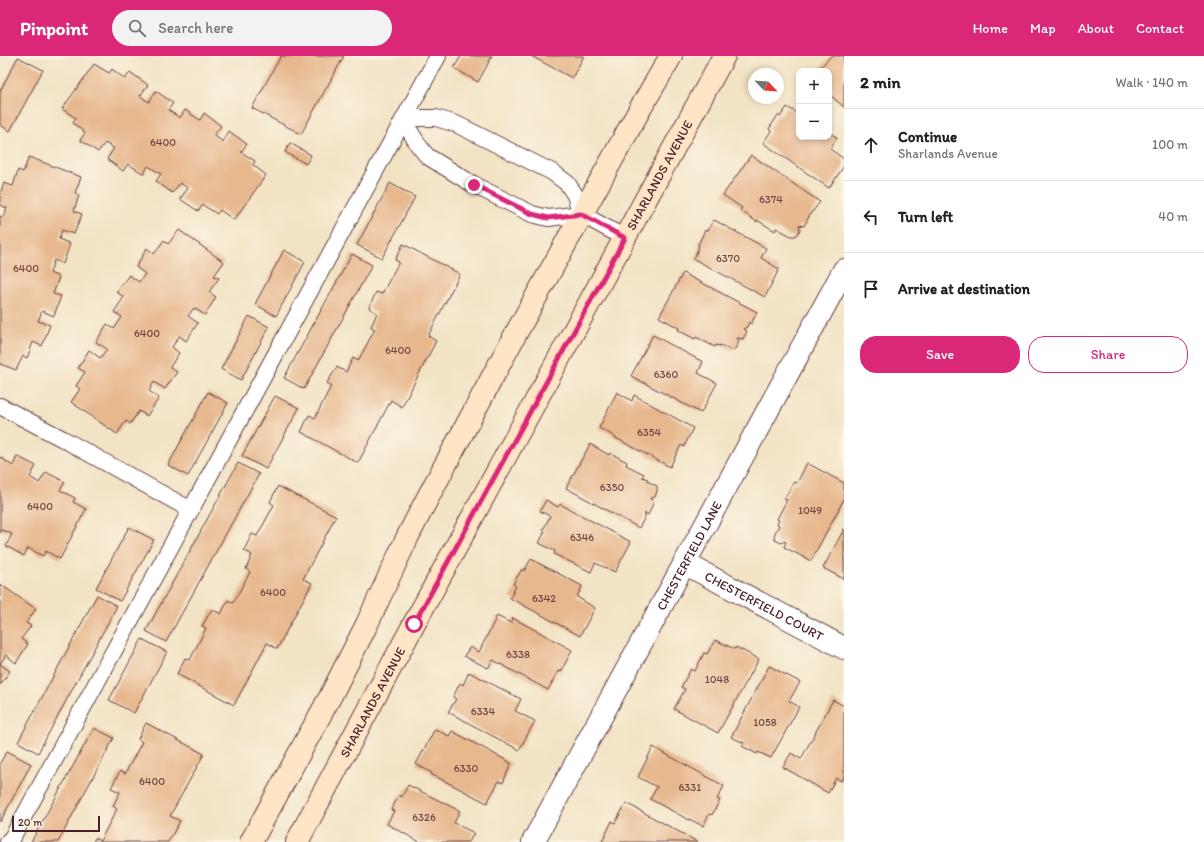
<!DOCTYPE html>
<html lang="en">
<head>
<meta charset="utf-8">
<style>
	:root { --surface:#fff; --page:#f2f2f2; --text:#202124; --muted:#757577; --line:#e0e0e0; --accent:#db2777 }
	body { margin:0; font-family:Itim,sans-serif; background:var(--page); color:var(--text) }
	.controls { position:absolute; right:12px; top:12px; display:grid; overflow:hidden; border-radius:8px; box-shadow:0 2px 6px #0003 }
	.controls button { width:36px; height:36px; display:grid; place-items:center; padding:0; border:0; border-bottom:1px solid var(--line); background:var(--surface); color:var(--text); font:20px sans-serif }
	.compass { position:absolute; left:748px; top:12px; width:36px; height:36px; border-radius:50%; background:var(--surface); box-shadow:0 2px 6px #0003; rotate:115deg }
	.scale { position:absolute; left:12px; bottom:10px; width:88px; box-sizing:border-box; padding-left:4px; border:2px solid #4a1f2b; border-top:0; font-size:11px; line-height:14px; white-space:nowrap; color:#4a1f2b; -webkit-text-stroke:3px #fcf5e5; paint-order:stroke }
	.stop { position:absolute; width:12px; height:12px; margin:-9px; border:3px solid #db2777; border-radius:50%; background:#fff }
	.stop.end { background:#db2777; border-color:#fff; box-shadow:0 1px 4px #0008 }
	.list { margin:0; padding:0; list-style:none }
	h2 { display:flex; justify-content:space-between; align-items:center; height:52px; margin:0; padding:0 16px; font-size:17px }
	h2 small { font-size:13px; font-weight:400; color:var(--muted) }
	.list li { display:grid; grid-template-columns:26px 1fr auto; gap:12px; align-items:center; box-sizing:border-box; height:72px; padding:0 16px; border-top:1px solid var(--line) }
	.list b { display:block; font-size:15px; white-space:nowrap }
	.list p { margin:0; font-size:13px; white-space:nowrap; color:var(--muted) }
	.list em { font-size:13px; font-style:normal; color:var(--muted) }
	.actions { display:flex; gap:8px; padding:12px 16px }
	.actions a { flex:1; padding:9px 0; border:1px solid var(--accent); border-radius:16px; text-align:center; font-size:14px; color:var(--accent) }
	.actions .main { background:var(--accent); color:#fff }
	.icon { flex:none; width:22px; height:22px; fill:none; stroke:currentColor; stroke-width:2; stroke-linecap:round; stroke-linejoin:round }
	.map { position:relative; flex:none; width:844px; height:786px; overflow:hidden }
	header { display:flex; align-items:center; gap:24px; box-sizing:border-box; height:56px; padding:0 20px; background:var(--accent); color:#fff }
	header strong { font-size:19px }
	nav { display:flex; gap:22px; margin-inline-start:auto; font-size:14px }
	.search { width:280px; height:36px; background:var(--page); display:flex; align-items:center; gap:10px; box-sizing:border-box; padding:0 14px; border-radius:22px; color:var(--muted); font-size:15px }
	main { display:flex }
	aside { flex:1; background:var(--surface) }
	.map>svg:first-child { display:block }
</style>
</head>
<body>
<header>
<strong>Pinpoint</strong>
<div class="search"><svg class="icon" aria-label="search" viewBox="0 0 24 24"><circle cx="10" cy="10" r="6"/><path d="M15 15l6 6"/></svg>Search here</div>
<nav><a>Home</a><a>Map</a><a>About</a><a>Contact</a></nav>
</header>
<main>
<div class="map">
<svg width="844" height="786" viewBox="0 0 844 786">
	<rect width="100%" height="100%" fill="#fcf5e5"/>
	<filter id="ink" filterUnits="userSpaceOnUse"><feTurbulence type="fractalNoise" baseFrequency=".025" numOctaves="2"/><feDisplacementMap in="SourceGraphic" scale="8" xChannelSelector="R" yChannelSelector="G"/><feConvolveMatrix kernelMatrix="1 2 1 2 8 2 1 2 1" color-interpolation-filters="sRGB"/></filter>
	<filter id="wash" filterUnits="userSpaceOnUse"><feTurbulence type="fractalNoise" baseFrequency=".012" numOctaves="4" result="noise"/><feDisplacementMap in="SourceGraphic" scale="16" xChannelSelector="R" yChannelSelector="G"/><feGaussianBlur stdDeviation="0.9" result="paint"/><feColorMatrix in="noise" values="0 0 0 0 0 0 0 0 0 0 0 0 0 0 0 0 0 1.4 0 .05"/><feComposite in="paint" operator="in"/></filter>
	<g filter="url(#wash)">
		<rect width="100%" height="100%" fill="#f2e3c5"/>
		<g id="blocks">
			<!-- building -->
			<path fill="#e7b78d" d="M 281,0 L 344,0 L 301,78 L 252,52 Z
				M 461,0 L 492,0 L 478,26 L 454,12 Z
				M 531,0 L 584,0 L 572,22 Z
				M 831,0 L 844,0 L 844,51 L 829,38 L 829,15 L 817,15 Z
				M 18,1 L 43,14 L 10,75 L 0,69 L 0,35 Z
				M 94,8 L 109,17 L 112,13 L 125,23 L 130,16 L 148,29 L 140,40 L 149,46 L 156,35 L 173,47 L 168,54 L 180,62 L 185,54 L 200,64 L 204,57 L 221,70 L 214,79 L 223,86 L 229,75 L 247,88 L 241,96 L 255,105 L 253,109 L 266,119 L 234,164 L 220,154 L 217,158 L 203,149 L 198,155 L 180,143 L 188,132 L 180,127 L 172,137 L 156,125 L 161,118 L 148,110 L 144,118 L 128,108 L 123,115 L 107,103 L 114,92 L 105,87 L 98,96 L 80,84 L 85,77 L 73,67 L 76,62 L 62,53 Z
				M 787,51 L 799,58 L 799,81 L 829,81 L 829,76 L 837,82 L 830,93 L 844,103 L 844,110 L 829,132 L 763,87 L 771,75 L 769,73 L 778,59 L 780,61 Z
				M 290,87 L 311,99 L 306,108 L 285,96 Z
				M 751,99 L 820,146 L 813,155 L 812,155 L 804,170 L 799,169 L 800,174 L 796,180 L 791,180 L 776,172 L 775,175 L 757,164 L 757,166 L 740,154 L 742,152 L 723,139 Z
				M 29,101 L 81,121 L 75,137 L 79,139 L 74,155 L 82,158 L 74,178 L 62,174 L 59,183 L 70,188 L 63,208 L 54,204 L 50,217 L 59,221 L 53,238 L 61,240 L 54,260 L 42,255 L 38,265 L 50,269 L 42,290 L 33,286 L 27,302 L 23,300 L 16,314 L 0,308 L 0,160 L 3,161 L 7,152 L 0,149 L 0,138 L 4,127 L 13,130 L 18,114 L 23,116 Z
				M 390,127 L 415,141 L 382,202 L 357,189 Z
				M 714,164 L 766,192 L 761,202 L 779,213 L 765,241 L 694,203 L 699,190 L 698,189 L 705,174 L 707,175 Z
				M 179,174 L 224,206 L 214,220 L 219,222 L 209,236 L 216,241 L 205,259 L 194,252 L 188,260 L 198,267 L 186,285 L 179,280 L 172,291 L 179,297 L 170,311 L 177,316 L 165,333 L 154,326 L 149,335 L 159,342 L 147,360 L 139,355 L 130,368 L 126,365 L 117,378 L 71,346 L 80,333 L 76,330 L 85,316 L 78,312 L 89,294 L 100,302 L 107,293 L 96,286 L 107,268 L 114,273 L 122,261 L 114,256 L 124,241 L 116,236 L 129,219 L 139,226 L 145,218 L 136,211 L 147,192 L 154,198 L 164,184 L 168,188 Z
				M 403,188 L 460,218 L 428,280 L 436,285 L 402,351 L 391,344 L 358,407 L 301,376 L 309,359 L 315,362 L 331,330 L 327,327 L 337,311 L 346,316 L 353,302 L 358,305 L 375,273 L 371,271 L 377,257 L 369,252 L 376,236 L 382,238 L 399,206 L 395,204 Z
				M 284,194 L 305,206 L 276,260 L 255,248 Z
				M 352,198 L 372,209 L 304,333 L 284,322 Z
				M 683,217 L 757,256 L 751,268 L 749,266 L 747,271 L 743,273 L 747,275 L 743,283 L 737,282 L 739,286 L 735,293 L 731,294 L 720,289 L 720,290 L 716,289 L 715,291 L 696,281 L 695,283 L 678,274 L 679,272 L 659,261 Z
				M 249,260 L 269,271 L 241,324 L 221,313 Z
				M 653,279 L 703,306 L 698,317 L 717,327 L 701,357 L 631,320 Z
				M 208,336 L 228,347 L 188,420 L 168,409 Z
				M 617,336 L 632,345 L 634,339 L 693,372 L 684,391 L 681,389 L 670,411 L 614,381 L 614,380 L 599,372 Z
				M 275,340 L 299,352 L 266,413 L 242,400 Z
				M 590,388 L 609,399 L 610,397 L 627,406 L 626,409 L 644,418 L 642,421 L 648,423 L 647,425 L 657,430 L 657,435 L 655,441 L 650,442 L 650,443 L 654,445 L 648,459 L 645,457 L 645,461 L 639,472 L 566,432 Z
				M 17,400 L 36,410 L 30,421 L 39,427 L 46,416 L 65,426 L 60,434 L 75,442 L 73,446 L 86,453 L 60,503 L 46,495 L 43,500 L 28,492 L 24,500 L 6,490 L 12,478 L 2,474 L 0,477 L 0,401 L 13,410 Z
				M 238,407 L 259,418 L 166,586 L 146,575 Z
				M 807,407 L 844,427 L 844,443 L 811,505 L 784,491 L 786,486 L 785,485 L 781,487 L 775,484 L 774,479 L 779,469 L 777,468 L 779,464 L 777,463 L 787,444 L 784,443 L 794,426 L 797,427 Z
				M 278,430 L 336,460 L 303,523 L 312,527 L 277,593 L 267,587 L 234,649 L 177,618 L 185,602 L 190,604 L 206,572 L 202,570 L 212,553 L 221,558 L 228,544 L 233,547 L 250,516 L 246,513 L 252,499 L 244,494 L 252,478 L 257,480 L 274,449 L 270,446 Z
				M 546,444 L 558,451 L 560,448 L 631,486 L 615,516 L 595,507 L 591,516 L 554,498 L 555,495 L 539,487 L 545,475 L 543,474 L 550,460 L 540,455 Z
				M 129,471 L 154,484 L 120,545 L 96,532 Z
				M 844,473 L 844,523 L 823,512 Z
				M 531,503 L 582,530 L 577,541 L 595,552 L 580,580 L 510,542 L 516,530 L 513,528 L 522,513 L 524,515 Z
				M 0,528 L 36,553 L 26,567 L 31,570 L 21,583 L 28,588 L 16,607 L 6,599 L 0,608 L 10,615 L 0,629 Z
				M 97,539 L 117,550 L 38,697 L 18,686 Z
				M 497,560 L 511,567 L 513,562 L 572,594 L 561,616 L 558,615 L 548,634 L 493,604 L 488,612 L 464,600 L 470,591 L 479,596 Z
				M 142,583 L 167,596 L 134,657 L 109,644 Z
				M 715,584 L 735,593 L 736,591 L 759,603 L 718,677 L 674,653 L 685,633 L 681,631 L 691,613 L 695,615 L 704,597 L 707,598 Z
				M 769,610 L 800,626 L 789,645 L 799,651 L 771,702 L 758,696 L 757,698 L 742,690 L 744,687 L 731,681 Z
				M 469,616 L 521,643 L 515,655 L 535,665 L 519,694 L 448,656 L 456,643 L 453,641 L 460,627 L 463,629 Z
				M 833,644 L 844,650 L 844,720 L 841,725 L 836,722 L 828,737 L 783,711 L 791,697 L 801,703 Z
				M 146,667 L 204,698 L 170,760 L 180,765 L 168,786 L 93,786 L 95,782 L 100,785 L 117,753 L 113,750 L 120,736 L 111,732 L 120,715 L 125,718 L 142,686 L 138,683 Z
				M 94,672 L 114,682 L 58,786 L 31,786 Z
				M 435,673 L 449,680 L 452,675 L 511,707 L 503,727 L 499,725 L 487,747 L 431,718 L 432,717 L 416,708 Z
				M 653,691 L 724,730 L 717,743 L 720,744 L 712,759 L 709,758 L 703,770 L 689,763 L 689,764 L 650,743 L 657,731 L 638,721 Z
				M 7,695 L 31,708 L 0,766 L 0,707 Z
				M 408,729 L 460,755 L 454,767 L 474,777 L 469,786 L 420,786 L 387,768 L 394,755 L 391,754 L 399,739 L 402,741 Z
				M 626,747 L 698,786 L 602,786 L 612,765 L 615,767 Z"/>
		</g>
	</g>
	<g filter="url(#ink)">
		<use href="#blocks" fill-opacity="0" stroke="#633c42" stroke-width="1"/>
		<g fill="none" stroke-linecap="round" stroke-linejoin="round">
			<defs>
				<path id="lane" d="M 581,158 L 575,139 L 567,127 L 552,116 L 456,68 L 436,62 L 419,62 L 403,64 L 419,90 L 427,100 L 474,129 L 532,158 L 548,162 L 581,158 L 625,182
					M 0,350 L 63,383 L 191,454
					M 8,786 L 13,780 L 438,0"/>
				<g id="street">
					<path id="s1" d="M 684,507 L 844,592"/>
					<path id="s2" d="M 533,786 L 844,214"/>
				</g>
				<g id="secondary">
					<path d="M 251,786 L 330,641 L 367,568 L 407,482 L 427,443 L 515,279 L 640,53 L 671,0"/>
					<path id="s3" d="M 297,786 L 414,568 L 724,0"/>
				</g>
			</defs>
			<!-- lane casing -->
			<use href="#lane" stroke="#633c42" stroke-width="18"/>
			<!-- street casing -->
			<use href="#street" stroke="#633c42" stroke-width="24"/>
			<!-- secondary casing -->
			<use href="#secondary" stroke="#633c42" stroke-width="24"/>
			<!-- lane -->
			<use href="#lane" stroke="#fff" stroke-width="16"/>
			<!-- street -->
			<use href="#street" stroke="#fff" stroke-width="22"/>
			<!-- secondary -->
			<use href="#secondary" stroke="#fde5c5" stroke-width="22"/>
		</g>
	</g>
	<g fill="none" stroke-linecap="round" stroke-linejoin="round" filter="url(#ink)">
		<!-- route -->
		<path stroke="#db2777" stroke-width="5" d="M 414,568 L 625,182 L 581,158 L 548,162 L 532,158 L 474,129"/>
	</g>
	<g text-anchor="middle" stroke-width="4" stroke-linejoin="round" paint-order="stroke">
		<!-- number labels -->
		<g font-size="11" fill="#714544">
			<text x="163" y="90">6400</text>
			<text x="771" y="147">6374</text>
			<text x="728" y="206">6370</text>
			<text x="26" y="216">6400</text>
			<text x="147" y="281">6400</text>
			<text x="398" y="298">6400</text>
			<text x="666" y="322">6360</text>
			<text x="649" y="380">6354</text>
			<text x="612" y="435">6350</text>
			<text x="40" y="454">6400</text>
			<text x="810" y="458">1049</text>
			<text x="582" y="485">6346</text>
			<text x="273" y="540">6400</text>
			<text x="544" y="546">6342</text>
			<text x="518" y="602">6338</text>
			<text x="717" y="627">1048</text>
			<text x="483" y="659">6334</text>
			<text x="765" y="670">1058</text>
			<text x="466" y="716">6330</text>
			<text x="152" y="729">6400</text>
			<text x="690" y="735">6331</text>
			<text x="424" y="765">6326</text>
		</g>
		<!-- street labels -->
		<g font-size="13" fill="#4a1f2b" stroke="#fcf5e5">
			<text dy="5" stroke="none"><textPath href="#s3" startOffset="759">SHARLANDS AVENUE</textPath></text>
			<text dy="5" stroke="none"><textPath href="#s2" startOffset="326">CHESTERFIELD LANE</textPath></text>
			<text dy="5" stroke="none"><textPath href="#s1" startOffset="91">CHESTERFIELD COURT</textPath></text>
			<text dy="5" stroke="none"><textPath href="#s3" startOffset="159">SHARLANDS AVENUE</textPath></text>
		</g>
	</g>
</svg>
<div class="controls">
<button>+</button>
<button>−</button>
</div>
<svg class="compass" viewBox="-18 -18 36 36"><path d="M0-13l5 13h-10z" fill="#e53935"/><path d="M0 13l5-13h-10z" fill="#757577"/></svg>
<div class="scale">20 m</div>
<div class="stop" style="left:414px;top:568px"></div>
<div class="stop end" style="left:474px;top:129px"></div>
</div>
<aside>
<h2>2 min<small>Walk · 140 m</small></h2>
<ul class="list">
<li><svg class="icon" aria-label="ahead" viewBox="0 0 24 24"><path d="M12 20V5M6 11l6-6 6 6"/></svg><div><b>Continue</b><p>Sharlands Avenue</p></div><em>100 m</em></li>
<li><svg class="icon" aria-label="left" viewBox="0 0 24 24"><path d="M17 20v-9H6M10 6l-5 5 5 5"/></svg><div><b>Turn left</b></div><em>40 m</em></li>
<li><svg class="icon" aria-label="arrive" viewBox="0 0 24 24"><path d="M6 21V4h12l-3 4 3 4H6"/></svg><div><b>Arrive at destination</b></div></li>
</ul>
<div class="actions"><a class="main">Save</a><a>Share</a></div>
</aside>
</main>
</body>
</html>
